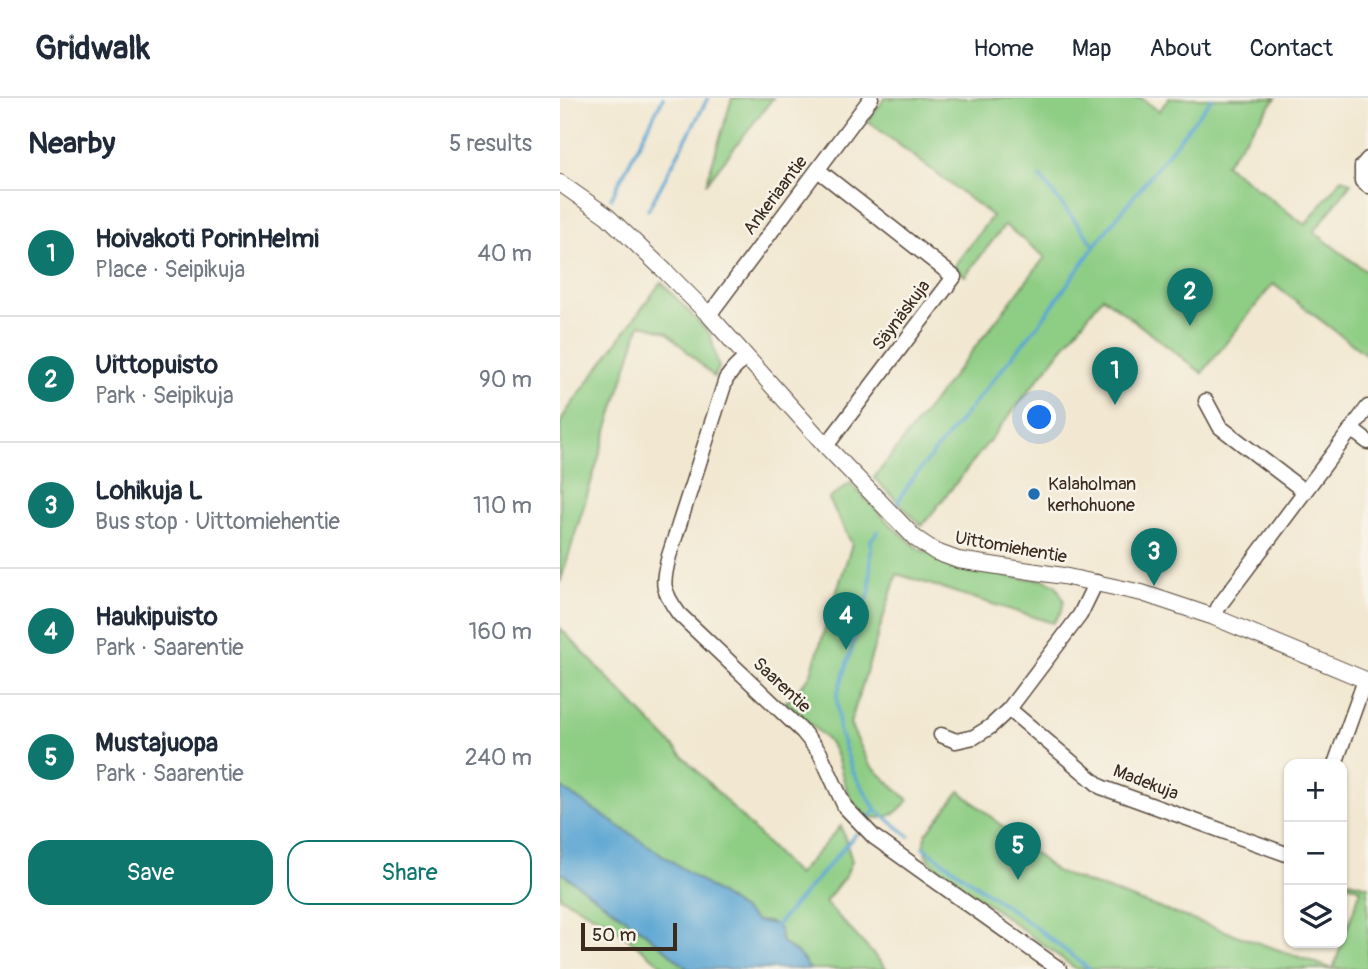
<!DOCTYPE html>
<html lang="en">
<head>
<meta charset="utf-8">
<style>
	:root { --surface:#fff; --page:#f6f6f7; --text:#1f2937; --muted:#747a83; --line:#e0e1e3; --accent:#0f766e }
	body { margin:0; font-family:Pangolin,sans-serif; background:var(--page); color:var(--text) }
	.controls { position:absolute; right:21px; bottom:21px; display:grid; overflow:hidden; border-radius:14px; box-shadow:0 2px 5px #0004 }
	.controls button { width:63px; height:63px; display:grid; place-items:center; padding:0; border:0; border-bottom:2px solid var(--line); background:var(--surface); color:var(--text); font:35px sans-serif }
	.scale { position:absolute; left:21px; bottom:18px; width:96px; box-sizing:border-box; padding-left:7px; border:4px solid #3b2a1e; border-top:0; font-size:19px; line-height:24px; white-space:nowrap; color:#3b2a1e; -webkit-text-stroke:5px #f7f3e8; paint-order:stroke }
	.you { position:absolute; left:480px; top:320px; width:24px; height:24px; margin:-18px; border:5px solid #fff; border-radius:50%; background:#1a73e8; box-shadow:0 0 0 10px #1a73e833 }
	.badge { display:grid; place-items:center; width:46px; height:46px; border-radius:50%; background:var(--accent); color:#fff; font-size:23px; font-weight:700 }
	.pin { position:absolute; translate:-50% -58px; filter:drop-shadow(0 2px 4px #0008) }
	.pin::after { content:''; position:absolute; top:37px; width:24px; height:21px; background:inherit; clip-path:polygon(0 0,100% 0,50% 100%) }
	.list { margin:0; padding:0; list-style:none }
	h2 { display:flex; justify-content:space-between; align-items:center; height:91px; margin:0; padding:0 28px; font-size:30px }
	h2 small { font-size:23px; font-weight:400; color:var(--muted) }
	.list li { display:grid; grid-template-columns:46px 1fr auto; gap:21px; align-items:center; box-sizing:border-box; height:126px; padding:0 28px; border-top:2px solid var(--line) }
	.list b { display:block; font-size:26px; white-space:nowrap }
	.list p { margin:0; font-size:23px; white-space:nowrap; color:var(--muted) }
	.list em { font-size:23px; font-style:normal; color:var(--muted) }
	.actions { display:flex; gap:14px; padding:21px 28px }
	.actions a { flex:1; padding:16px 0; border:2px solid var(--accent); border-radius:21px; text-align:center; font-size:24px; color:var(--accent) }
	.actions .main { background:var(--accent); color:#fff }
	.icon { flex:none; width:38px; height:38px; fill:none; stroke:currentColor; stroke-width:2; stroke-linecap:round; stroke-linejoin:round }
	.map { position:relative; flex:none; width:808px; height:871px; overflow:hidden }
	header { display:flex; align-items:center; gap:42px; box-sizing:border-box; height:98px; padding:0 35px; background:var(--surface); border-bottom:2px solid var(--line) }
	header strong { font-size:33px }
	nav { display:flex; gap:38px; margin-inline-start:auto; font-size:24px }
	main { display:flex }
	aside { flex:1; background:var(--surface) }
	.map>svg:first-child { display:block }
</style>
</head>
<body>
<header>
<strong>Gridwalk</strong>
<nav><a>Home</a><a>Map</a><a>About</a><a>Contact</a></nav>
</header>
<main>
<aside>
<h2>Nearby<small>5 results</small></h2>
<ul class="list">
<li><span class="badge">1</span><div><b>Hoivakoti PorinHelmi</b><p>Place · Seipikuja</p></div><em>40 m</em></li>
<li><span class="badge">2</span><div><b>Uittopuisto</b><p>Park · Seipikuja</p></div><em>90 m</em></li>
<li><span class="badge">3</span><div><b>Lohikuja L</b><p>Bus stop · Uittomiehentie</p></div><em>110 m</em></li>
<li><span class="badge">4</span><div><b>Haukipuisto</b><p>Park · Saarentie</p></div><em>160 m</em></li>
<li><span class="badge">5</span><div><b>Mustajuopa</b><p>Park · Saarentie</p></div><em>240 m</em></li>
</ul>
<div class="actions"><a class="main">Save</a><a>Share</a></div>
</aside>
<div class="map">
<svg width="808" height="871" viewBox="0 0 808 871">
	<rect width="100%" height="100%" fill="#f7f3e8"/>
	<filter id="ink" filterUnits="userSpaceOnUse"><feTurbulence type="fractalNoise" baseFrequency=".0143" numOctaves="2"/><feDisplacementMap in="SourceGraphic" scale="14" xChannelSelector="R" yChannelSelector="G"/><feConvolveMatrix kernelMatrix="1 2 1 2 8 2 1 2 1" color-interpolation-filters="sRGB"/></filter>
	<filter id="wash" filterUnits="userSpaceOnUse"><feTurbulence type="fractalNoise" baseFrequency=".00686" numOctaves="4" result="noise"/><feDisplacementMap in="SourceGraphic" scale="28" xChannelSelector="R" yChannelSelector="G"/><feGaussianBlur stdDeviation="1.57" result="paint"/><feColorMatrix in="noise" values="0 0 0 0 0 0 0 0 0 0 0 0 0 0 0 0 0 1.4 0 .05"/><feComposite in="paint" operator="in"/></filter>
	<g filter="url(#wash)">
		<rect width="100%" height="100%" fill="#f2e8d1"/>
		<!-- green -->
		<path fill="#8ecd84" stroke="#647c51" stroke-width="2" d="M 172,0 L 213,0 L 146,86 Z
			M 325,0 L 581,0 L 599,13 L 609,0 L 716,0 L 665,66 L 745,127 L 782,80 L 791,85 L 754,134 L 808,175 L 808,258 L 713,186 L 642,275 L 543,199 L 362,428 L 314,380 L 485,159 L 445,127 L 405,178 L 394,168 L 432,118 L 308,23 Z
			M 101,184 L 150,236 L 159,270 L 154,279 L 107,234 L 80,226 L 0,485 L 0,326 L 6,314 Z
			M 290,385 L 329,425 L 359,451 L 393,466 L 451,479 L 485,482 L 496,487 L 504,503 L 501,514 L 493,525 L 337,476 L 290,626 L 309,666 L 348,702 C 340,713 331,720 316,720 C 284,718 285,671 273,650 C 268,640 236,614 226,604 L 250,578 L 292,446 L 269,401 Z
			M 0,530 L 237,777 L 281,728 L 292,763 L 286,777 L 265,804 L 327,871 L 250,871 C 246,866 242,860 238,856 C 228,846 220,850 220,832 L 209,824 L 196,823 L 181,811 L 119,768 L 0,689 Z
			M 400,693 L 497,774 L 773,871 L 801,791 L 782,784 L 782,781 L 808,788 L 808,871 L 516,871 L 371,764 C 364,755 363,747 366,736 Z
			M 0,774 L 83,833 L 128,871 L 107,871 L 50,826 L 0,799 Z"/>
		<!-- water -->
		<path fill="#5ba6d3" stroke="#4b6878" stroke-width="2" d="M 0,689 L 119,768 L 181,811 L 196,823 L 214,826 L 220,832 C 219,850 228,846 238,856 C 242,860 246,866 250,871 L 128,871 L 83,833 L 0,774 Z"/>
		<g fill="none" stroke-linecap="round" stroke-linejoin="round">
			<!-- stream -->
			<path stroke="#5ba6d3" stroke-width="3.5" d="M 480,79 L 535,148
				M 51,100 L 103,0
				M 88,112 L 148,0
				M 337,405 L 351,383 L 482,222 L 539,142 L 652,0
				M 316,712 L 349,738
				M 310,719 L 316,712 L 293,674 L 279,632 L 277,597 L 310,493 L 311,442 L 318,433
				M 363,749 L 474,828 L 529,871
				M 214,830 L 296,736"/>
		</g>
	</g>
	<g filter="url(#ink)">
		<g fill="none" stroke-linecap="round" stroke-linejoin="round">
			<defs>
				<path id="minor" d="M 808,61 L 802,68 L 802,83 L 808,88
					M 258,72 L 394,179 L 266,348
					M 149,217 L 311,0
					M 186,259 L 173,272 L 166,281 L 109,458 C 102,486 101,491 119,516 L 243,634 L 260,655 L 285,709 L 314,739 L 499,871
					M 646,303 L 660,329 L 744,393
					M 791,331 L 808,344
					M 654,519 L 659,508 L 808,309
					M 449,611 L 541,689 L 729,757
					M 381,637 L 396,643 L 414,639 L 430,629 L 449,611 L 520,517 L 536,484
					M 775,666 L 805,582"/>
				<path id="tertiary" d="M 0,85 L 47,118 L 106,174 L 149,217 L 266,348 L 355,440 L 376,454 L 398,462 L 503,478 L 582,495 L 654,519 L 808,583"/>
			</defs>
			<!-- minor casing -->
			<use href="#minor" stroke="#564639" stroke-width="17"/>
			<!-- tertiary casing -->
			<use href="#tertiary" stroke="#564639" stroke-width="18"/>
			<!-- minor -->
			<use href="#minor" stroke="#fff" stroke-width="14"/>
			<!-- tertiary -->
			<use href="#tertiary" stroke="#fff" stroke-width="16"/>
		</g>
	</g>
	<!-- markers -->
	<circle fill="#1f6fb2" stroke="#f7f3e8" stroke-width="2.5" cx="474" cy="396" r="7"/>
	<g text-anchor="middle" stroke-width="5" stroke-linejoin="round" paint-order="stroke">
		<!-- street labels -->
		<g font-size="18" fill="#3b2a1e" stroke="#f7f3e8">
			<text transform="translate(215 97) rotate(-53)" y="6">Ankeriaantie</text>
			<text transform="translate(341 217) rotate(-53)" y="6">Säynäskuja</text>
			<text transform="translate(451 449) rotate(10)" y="6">Uittomiehentie</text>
			<text transform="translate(222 587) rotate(43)" y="6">Saarentie</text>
			<text transform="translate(586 684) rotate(21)" y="6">Madekuja</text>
		</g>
		<!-- poi labels -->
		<g font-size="18" fill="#3b2a1e" stroke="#f7f3e8" text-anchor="start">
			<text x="488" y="392">Kalaholman<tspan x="488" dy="21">kerhohuone</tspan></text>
		</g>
	</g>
</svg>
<div class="controls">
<button>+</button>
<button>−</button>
<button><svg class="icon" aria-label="layers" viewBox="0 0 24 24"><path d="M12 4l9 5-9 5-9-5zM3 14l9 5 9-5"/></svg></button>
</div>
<div class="scale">50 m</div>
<div class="you"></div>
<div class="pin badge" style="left:555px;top:307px">1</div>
<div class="pin badge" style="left:630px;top:228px">2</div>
<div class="pin badge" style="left:594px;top:488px">3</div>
<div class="pin badge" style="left:286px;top:552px">4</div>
<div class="pin badge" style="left:458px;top:782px">5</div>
</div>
</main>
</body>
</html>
